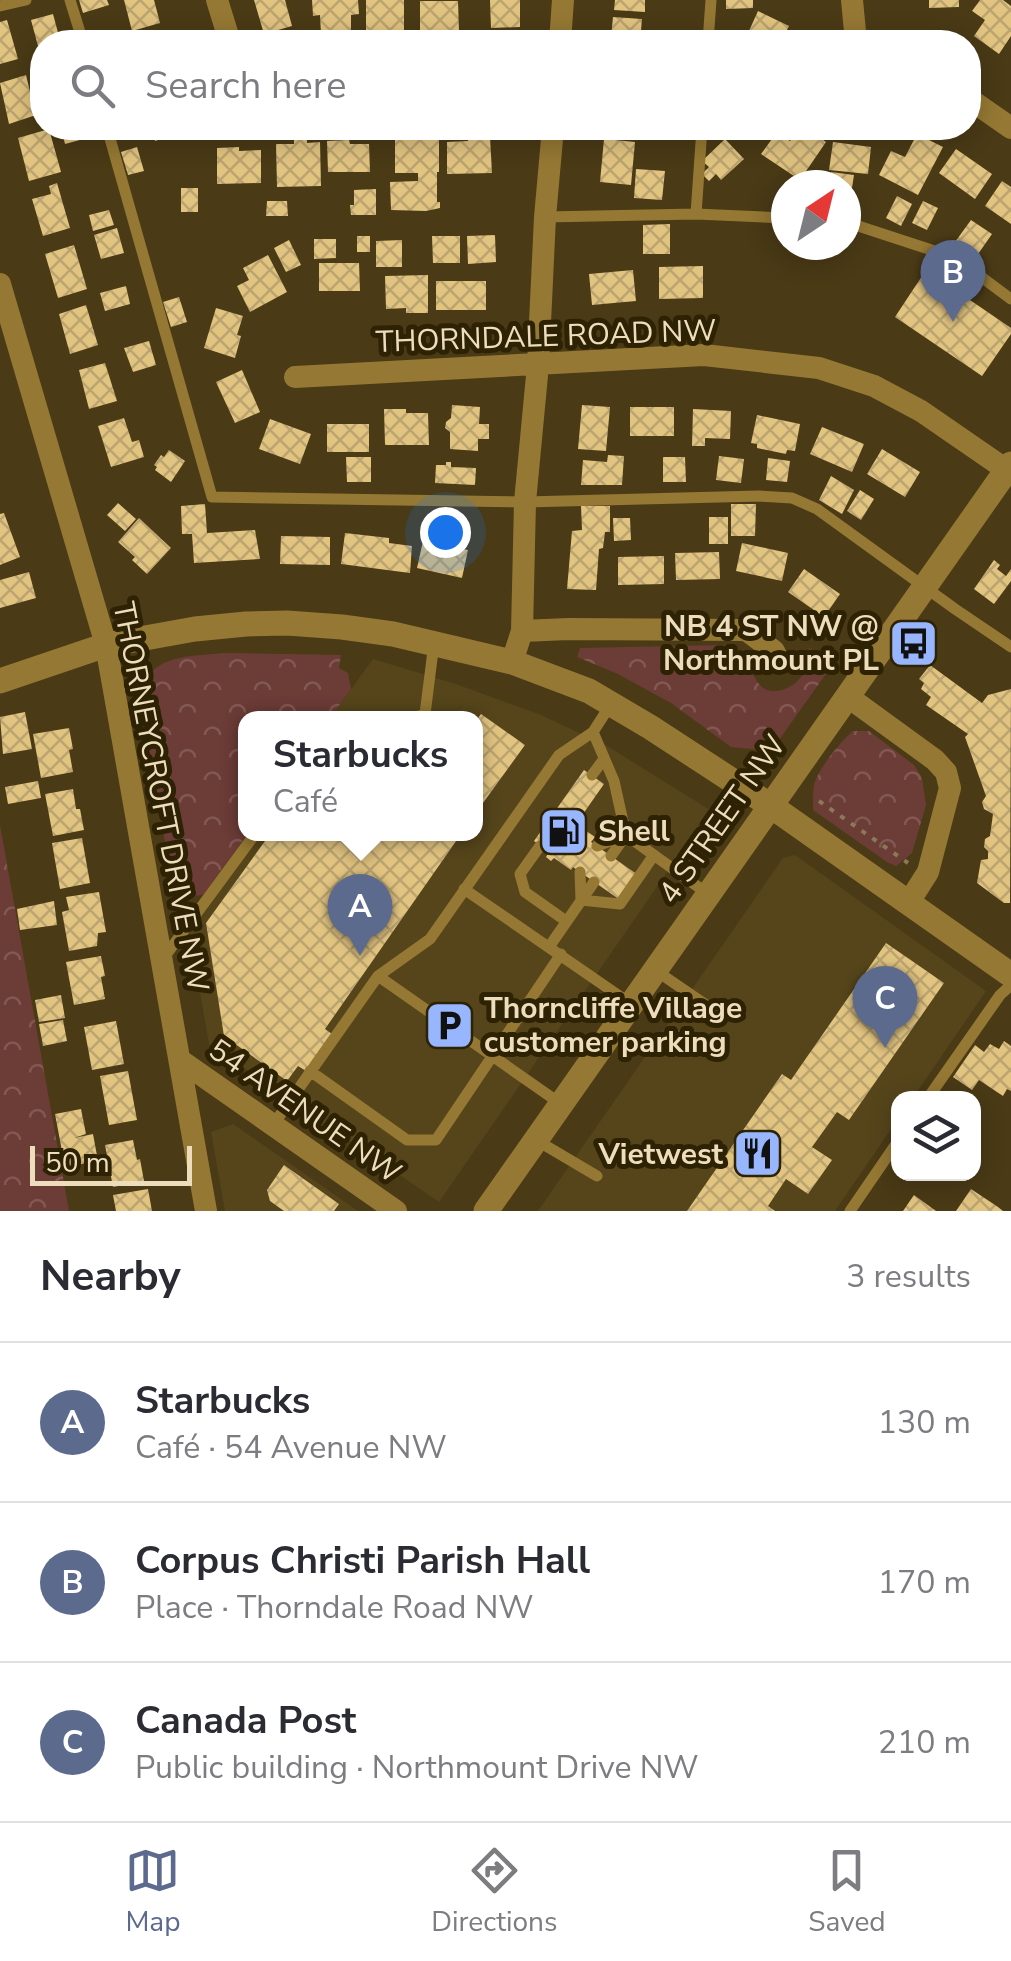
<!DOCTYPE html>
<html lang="en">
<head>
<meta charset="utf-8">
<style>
	:root { --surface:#fff; --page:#f7f7f7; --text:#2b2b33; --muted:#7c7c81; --line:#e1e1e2; --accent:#5c6a8e }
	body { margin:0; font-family:"Nunito Sans",sans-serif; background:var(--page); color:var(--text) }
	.controls { position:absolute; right:30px; bottom:30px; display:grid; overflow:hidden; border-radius:20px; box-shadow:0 5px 25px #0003 }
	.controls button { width:90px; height:90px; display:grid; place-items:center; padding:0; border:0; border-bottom:2px solid var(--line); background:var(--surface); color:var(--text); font:50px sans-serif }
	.compass { position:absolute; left:771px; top:170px; width:90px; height:90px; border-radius:50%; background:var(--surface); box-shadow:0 5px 25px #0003; rotate:35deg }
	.scale { position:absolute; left:30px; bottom:25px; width:162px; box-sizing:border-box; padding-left:10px; border:5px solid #edddbc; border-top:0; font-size:28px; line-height:35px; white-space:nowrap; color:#edddbc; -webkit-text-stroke:8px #2e2204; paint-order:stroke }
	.you { position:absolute; left:445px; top:532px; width:35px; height:35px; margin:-25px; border:8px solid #fff; border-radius:50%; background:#1a73e8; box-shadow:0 0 0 15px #1a73e833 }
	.badge { display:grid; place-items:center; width:65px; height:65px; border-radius:50%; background:var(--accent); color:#fff; font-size:32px; font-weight:700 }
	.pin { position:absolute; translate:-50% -82px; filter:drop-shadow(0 2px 5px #0008) }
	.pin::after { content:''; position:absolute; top:52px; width:35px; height:30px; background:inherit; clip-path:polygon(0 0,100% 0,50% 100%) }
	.popup { position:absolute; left:238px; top:711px; width:245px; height:130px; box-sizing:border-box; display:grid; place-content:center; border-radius:20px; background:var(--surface); filter:drop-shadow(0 2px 8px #0005); font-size:32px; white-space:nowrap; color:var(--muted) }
	.popup b { font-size:38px; color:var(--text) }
	.popup::after { content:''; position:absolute; left:50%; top:100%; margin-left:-20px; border:20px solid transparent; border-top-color:var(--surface) }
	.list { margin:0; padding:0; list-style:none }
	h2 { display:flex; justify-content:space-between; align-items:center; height:130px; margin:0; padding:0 40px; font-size:42px }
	h2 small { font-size:32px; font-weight:400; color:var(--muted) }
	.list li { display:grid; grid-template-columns:65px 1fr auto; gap:30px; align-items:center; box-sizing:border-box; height:160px; padding:0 40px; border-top:2px solid var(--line) }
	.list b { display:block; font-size:38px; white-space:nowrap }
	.list p { margin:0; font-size:32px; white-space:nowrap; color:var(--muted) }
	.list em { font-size:32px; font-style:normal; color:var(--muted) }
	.icon { flex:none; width:55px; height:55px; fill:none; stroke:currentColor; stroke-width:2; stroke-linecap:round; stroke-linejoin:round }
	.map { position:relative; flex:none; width:1011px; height:1211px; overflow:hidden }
	.search { position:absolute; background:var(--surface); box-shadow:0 5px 25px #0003; left:30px; right:30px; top:30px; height:110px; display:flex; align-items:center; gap:25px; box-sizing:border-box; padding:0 35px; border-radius:40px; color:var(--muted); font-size:38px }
	.sheet { height:610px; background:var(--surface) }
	nav { display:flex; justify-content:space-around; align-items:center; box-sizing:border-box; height:140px; border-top:2px solid var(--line); background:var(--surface); font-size:28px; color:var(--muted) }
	nav a { display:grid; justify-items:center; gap:5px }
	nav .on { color:var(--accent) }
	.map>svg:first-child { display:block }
</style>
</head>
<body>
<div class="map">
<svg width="1011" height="1211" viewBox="0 0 1011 1211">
	<defs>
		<pattern id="park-crowns" width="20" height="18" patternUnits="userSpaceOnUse" patternTransform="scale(2.5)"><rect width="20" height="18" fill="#6c3c37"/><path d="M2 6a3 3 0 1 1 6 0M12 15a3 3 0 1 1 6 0" fill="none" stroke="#815852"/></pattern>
		<pattern id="building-cross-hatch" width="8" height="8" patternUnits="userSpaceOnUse" patternTransform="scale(2.5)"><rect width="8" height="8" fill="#e2c481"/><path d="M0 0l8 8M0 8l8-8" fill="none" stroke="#bba46f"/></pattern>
	</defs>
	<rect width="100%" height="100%" fill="#4a3a16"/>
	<!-- built -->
	<path fill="#56451b" d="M 373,659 L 456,684 L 541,715 L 607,746 L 710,810 L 439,1202 L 209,1044 L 187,917 L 247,834 L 475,834 L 475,718 L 330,718 Z
		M 795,855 L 986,991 L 913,1098 L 898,1098 L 898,1119 L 835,1211 L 538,1211 L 783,858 Z
		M 233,1124 L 358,1211 L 225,1211 L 211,1132 Z"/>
	<!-- park -->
	<path fill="url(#park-crowns)" d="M 728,645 C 733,647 739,649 742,653 C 754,666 754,702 787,688 C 805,680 807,666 809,648 L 833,664 L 771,751 L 731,747 L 671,703 L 618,674 L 577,657 L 580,648 Z
		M 224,653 L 341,655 L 339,668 L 348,673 L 351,689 L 330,718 L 245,718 L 245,834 L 247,834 L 204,894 C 195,897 187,897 183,887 L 173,889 L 142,705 C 141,654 185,657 224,653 Z
		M 853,731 L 869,731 L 914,765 L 922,778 L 926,805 L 912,853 L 896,866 L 887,862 L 813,810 C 813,802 813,793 814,785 C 818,769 841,741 853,731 Z
		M 0,825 L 69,1211 L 0,1211 Z"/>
	<!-- building -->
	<path fill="url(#building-cross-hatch)" d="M 79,0 L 107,0 L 109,5 L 83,13 Z
		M 124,0 L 154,0 L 160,23 L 132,31 Z
		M 254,0 L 285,0 L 292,26 L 264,34 Z
		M 312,0 L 358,0 L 359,14 L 351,15 L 351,33 L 321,34 L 320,15 L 313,16 Z
		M 366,0 L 404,0 L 404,30 L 366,31 Z
		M 490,0 L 520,0 L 520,27 L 491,28 Z
		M 615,0 L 645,0 L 645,12 L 614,10 Z
		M 726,0 L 753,0 L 753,8 L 726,9 Z
		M 929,0 L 959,0 L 959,7 L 929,8 Z
		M 980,0 L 1003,0 L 1011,6 L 1011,36 L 999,54 L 974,36 L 985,20 L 972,11 Z
		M 420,1 L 458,1 L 459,31 L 420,31 Z
		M 758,11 L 789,26 L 781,42 L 744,42 Z
		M 53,14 L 60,40 L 42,42 L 42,45 L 38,46 L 31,20 Z
		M 613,17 L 642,19 L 640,42 L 604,42 L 605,37 L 611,37 Z
		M 7,20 L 18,59 L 0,64 L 0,22 Z
		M 160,31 L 163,42 L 127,42 Z
		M 26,75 L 32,100 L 42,97 L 42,113 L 9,124 L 0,83 Z
		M 61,128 L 88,128 L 91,137 L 65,144 Z
		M 151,128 L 185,128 L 186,131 L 155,141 Z
		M 649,128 L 673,128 L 673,136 L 648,134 Z
		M 799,128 L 805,128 L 826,142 L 800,180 L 761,154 L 777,132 L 790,141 Z
		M 49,129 L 61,172 L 29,181 L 18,138 Z
		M 917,134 L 943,147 L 918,195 L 879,175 L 891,151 L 905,157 Z
		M 307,137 L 307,143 L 320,142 L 321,186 L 277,187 L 276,144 L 294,144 L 294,138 Z
		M 395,137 L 417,137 L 417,140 L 439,140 L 439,172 L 437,172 L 437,202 L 440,202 L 440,208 L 426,211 L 391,210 L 390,182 L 418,181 L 418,173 L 395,173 Z
		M 468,137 L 490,137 L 492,173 L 447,174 L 447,142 L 468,141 Z
		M 604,139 L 635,142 L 631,185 L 600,182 Z
		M 725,139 L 744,159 L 721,180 L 716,174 L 709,181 L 702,174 L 709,167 L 702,161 Z
		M 349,140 L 350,144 L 369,144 L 370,172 L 328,172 L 327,141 Z
		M 833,142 L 871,147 L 868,174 L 829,170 Z
		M 137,147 L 144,171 L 128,175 L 121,152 Z
		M 239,147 L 239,151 L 261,150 L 261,183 L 217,184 L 217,148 Z
		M 956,149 L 992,174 L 975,199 L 939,173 Z
		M 636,169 L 665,171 L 662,200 L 634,198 Z
		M 831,172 L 854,175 L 850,201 L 846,200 L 846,185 L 829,185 Z
		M 1002,181 L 1011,187 L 1011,224 L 985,206 Z
		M 57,183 L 70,228 L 43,236 L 32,199 L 51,194 L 49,186 Z
		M 181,188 L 198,188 L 198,212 L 181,212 Z
		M 376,189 L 376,215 L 351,215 L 350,205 L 354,205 L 354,190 Z
		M 897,196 L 912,204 L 901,226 L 886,218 Z
		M 267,201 L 287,201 L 288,216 L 266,216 Z
		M 923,201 L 938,208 L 927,230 L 912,223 Z
		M 109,210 L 114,225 L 93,231 L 89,215 Z
		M 971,220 L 992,234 L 976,257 L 955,242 Z
		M 670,224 L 670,254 L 643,254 L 643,225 Z
		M 117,228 L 124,253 L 101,259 L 94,235 Z
		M 495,235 L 496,262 L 468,264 L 467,236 Z
		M 357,236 L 370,236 L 370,252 L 357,252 Z
		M 432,236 L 460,236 L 460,263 L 433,263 Z
		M 314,239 L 336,239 L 336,258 L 314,259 Z
		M 289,240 L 301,265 L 286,272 L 274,248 Z
		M 402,240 L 402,267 L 376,267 L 376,241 Z
		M 74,245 L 87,289 L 58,298 L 45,254 Z
		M 268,255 L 287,292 L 250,312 L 237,286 L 249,280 L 243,268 Z
		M 319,263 L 359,263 L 360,291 L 319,291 Z
		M 703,266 L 703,298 L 659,299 L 659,267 Z
		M 633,270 L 636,301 L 592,305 L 589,274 Z
		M 926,270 L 1011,328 L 1011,334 L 982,376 L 895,317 Z
		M 428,275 L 428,313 L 406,313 L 406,308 L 386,309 L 385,276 Z
		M 436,281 L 486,281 L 486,310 L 436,310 Z
		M 126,286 L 130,304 L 105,311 L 100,293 Z
		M 179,297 L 187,322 L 171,327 L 163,302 Z
		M 86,305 L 98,345 L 70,354 L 59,314 Z
		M 216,308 L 243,316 L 237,335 L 241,336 L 235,358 L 204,348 Z
		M 149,341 L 156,365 L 133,372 L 124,348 Z
		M 105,363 L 117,401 L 89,409 L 79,370 Z
		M 242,370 L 260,412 L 235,423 L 216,382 Z
		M 452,405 L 480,407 L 479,424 L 489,424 L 489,439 L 478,439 L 478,451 L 450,449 L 450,432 L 445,428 L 446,422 L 451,418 Z
		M 582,405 L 610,407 L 606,451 L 578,449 Z
		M 630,407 L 674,407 L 674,436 L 630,436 Z
		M 384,409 L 406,409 L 406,413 L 428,413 L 429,445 L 385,445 Z
		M 693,409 L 731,411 L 730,439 L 705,438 L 705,446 L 692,446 Z
		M 757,415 L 800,424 L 795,451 L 787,450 L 786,454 L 757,448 L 757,444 L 751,443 Z
		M 124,418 L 132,442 L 139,440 L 144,457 L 111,467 L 98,426 Z
		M 270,419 L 311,434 L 300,464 L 259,449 Z
		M 327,424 L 369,424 L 369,452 L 327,452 Z
		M 822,427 L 864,444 L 852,472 L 810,454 Z
		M 882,449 L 920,472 L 905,497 L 867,474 Z
		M 169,450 L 185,461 L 171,482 L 155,470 L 157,467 L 154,465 L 161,455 L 164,457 Z
		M 608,455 L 624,456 L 622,485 L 581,485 L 583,460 L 607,462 Z
		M 719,456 L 744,459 L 741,483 L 716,480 Z
		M 346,457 L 371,457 L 371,482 L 347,482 Z
		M 663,457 L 685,457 L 686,482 L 663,482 Z
		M 768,458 L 790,461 L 787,482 L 766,480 Z
		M 446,462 L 451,462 L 451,467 L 476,468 L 475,485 L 435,483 L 436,465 L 446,465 Z
		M 831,476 L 854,490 L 842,514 L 819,500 Z
		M 860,490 L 874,499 L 861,520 L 847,511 Z
		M 118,503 L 136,519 L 125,531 L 107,515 Z
		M 205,504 L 207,533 L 255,530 L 260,559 L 194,563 L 192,534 L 182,534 L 181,506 Z
		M 731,504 L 756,504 L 755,536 L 731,536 Z
		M 581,506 L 610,506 L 610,532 L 605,532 L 603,548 L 599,549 L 596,590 L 567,589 L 572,531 L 582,530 Z
		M 4,513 L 20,557 L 0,565 L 0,514 Z
		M 709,517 L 728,517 L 728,544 L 709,544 Z
		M 139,518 L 171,548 L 147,574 L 132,560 L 135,557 L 118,542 Z
		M 613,518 L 630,518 L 631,540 L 614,541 Z
		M 345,533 L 389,538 L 389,543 L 412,546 L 410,573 L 341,564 Z
		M 281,536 L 330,537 L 330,565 L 280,564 Z
		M 423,541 L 468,550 L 462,578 L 417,568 Z
		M 742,543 L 788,553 L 782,581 L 736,571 Z
		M 719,552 L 720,579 L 676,580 L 675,553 Z
		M 664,556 L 664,584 L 618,585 L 618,557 Z
		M 994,560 L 1000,565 L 997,569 L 1006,576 L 1011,569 L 1011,581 L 994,604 L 974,589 Z
		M 804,569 L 840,594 L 824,617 L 788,592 Z
		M 29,572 L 36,598 L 0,608 L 0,580 Z
		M 930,665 L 982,703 L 988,695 L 1011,689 L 1010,903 L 1004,903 L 977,883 L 981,860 L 988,859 L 988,851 L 984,847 L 985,839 L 990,836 L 993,814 L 984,809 L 982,802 L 986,796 L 965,737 L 968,734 L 926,705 L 931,697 L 921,689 L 924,683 L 919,679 Z
		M 25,712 L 32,749 L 3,754 L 0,717 Z
		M 481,714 L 525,745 L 475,814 L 475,722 Z
		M 69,728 L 73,749 L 69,750 L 73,772 L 41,778 L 33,734 Z
		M 584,770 L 604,784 L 576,824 L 595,837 L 591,842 L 638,875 L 620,900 L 573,867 L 571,870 L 554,858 L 551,861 L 546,857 L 549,852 L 534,841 Z
		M 38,781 L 41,798 L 8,804 L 5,787 Z
		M 73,789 L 76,809 L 80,809 L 84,830 L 53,836 L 45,794 Z
		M 270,834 L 461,834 L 325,1029 L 332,1034 L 306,1071 L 298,1066 L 287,1081 L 224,1036 L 206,923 Z
		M 82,838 L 90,883 L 60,889 L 52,843 Z
		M 99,892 L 106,932 L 98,933 L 97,946 L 69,951 L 62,912 L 69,910 L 66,897 Z
		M 54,901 L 57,925 L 20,930 L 17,909 Z
		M 886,943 L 944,983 L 849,1120 L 837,1112 L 812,1147 L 832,1160 L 808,1194 L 786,1179 L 768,1206 L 775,1211 L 687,1211 L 782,1074 L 791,1080 Z
		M 101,956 L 105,976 L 101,977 L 105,999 L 74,1005 L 66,962 Z
		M 61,995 L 65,1018 L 39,1022 L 35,1000 Z
		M 63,1020 L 67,1041 L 43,1046 L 39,1024 Z
		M 116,1021 L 124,1064 L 92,1070 L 84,1027 Z
		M 1004,1041 L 1011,1046 L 1011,1091 L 1007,1089 L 1003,1096 L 979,1080 L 972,1090 L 953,1077 L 975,1045 L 984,1052 L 990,1044 L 999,1049 Z
		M 128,1071 L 137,1120 L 109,1125 L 100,1076 Z
		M 81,1109 L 86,1134 L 74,1138 L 93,1134 L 98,1161 L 65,1167 L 55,1114 Z
		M 133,1140 L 137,1160 L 140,1159 L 144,1181 L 113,1187 L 105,1145 Z
		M 284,1165 L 339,1204 L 334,1211 L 284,1211 L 270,1201 L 267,1190 Z
		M 148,1189 L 152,1211 L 116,1211 L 113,1195 Z
		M 971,1189 L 998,1207 L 1003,1211 L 956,1211 Z
		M 914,1195 L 936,1211 L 903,1211 Z"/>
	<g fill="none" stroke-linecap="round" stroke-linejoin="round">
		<!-- path -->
		<path stroke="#8a7a58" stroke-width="4" stroke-dasharray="5 8" stroke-linecap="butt" d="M 819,801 L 908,863"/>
		<!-- service -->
		<path stroke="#957833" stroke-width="11" d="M 70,0 L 83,42
			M 0,6 L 26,0
			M 708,42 L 711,0
			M 107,128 L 212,497 L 525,502 L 759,496 L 792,498 L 817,509 L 955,609 L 1011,647
			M 696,214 L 702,128
			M 545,217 L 696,214 L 786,218
			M 846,222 L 956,258 L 1011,299
			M 413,718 L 425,714 L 434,643
			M 593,732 L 614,781 L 626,835 L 708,894
			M 592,775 L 604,759
			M 540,846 L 520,874 L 525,892 L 566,921
			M 597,846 L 626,835
			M 611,856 L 626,835
			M 580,872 L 581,900 L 620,904 L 654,855
			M 464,889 L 631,1004
			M 549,947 L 594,882
			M 163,959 L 255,834
			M 655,970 L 715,1011
			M 378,976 L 561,1104
			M 310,1071 L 407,1140 L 436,1140 L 561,954
			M 928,1098 L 1000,995 L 1011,985
			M 273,1125 L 378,976 L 430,939 L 559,755 L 593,732 L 611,704
			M 536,1140 L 597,1176
			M 850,1211 L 898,1141"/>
		<!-- minor -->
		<path stroke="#957833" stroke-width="22" d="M 217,0 L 230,42
			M 852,0 L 856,42
			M 560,42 L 563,0
			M 968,98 L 1011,128
			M 0,284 L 106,645 L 206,1211
			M 295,377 L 704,355 L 819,368 L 874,386 L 921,411 L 1011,473
			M 522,631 L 568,629 L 746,630 L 774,651 L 780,664
			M 512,662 L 522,631 L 525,502 L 538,365 L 545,217 L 553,128
			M 847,696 L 935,760 L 946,772 L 950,788 L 928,872 L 909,902
			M 180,1060 L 396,1211"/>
		<!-- tertiary -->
		<path stroke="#957833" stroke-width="25" d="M 0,681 L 106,645 L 195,629 L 246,624 L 287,623 L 342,627 L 393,634 L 512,662 L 589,691 L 650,727 L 771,806 L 1011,975"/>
		<!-- secondary -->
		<path stroke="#957833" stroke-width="25" d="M 486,1211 L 1011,464"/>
	</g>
	<!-- icons -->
	<defs>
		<symbol id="bus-square" viewBox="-11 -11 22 22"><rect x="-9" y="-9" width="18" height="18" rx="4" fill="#98b6fd" stroke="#2e2204"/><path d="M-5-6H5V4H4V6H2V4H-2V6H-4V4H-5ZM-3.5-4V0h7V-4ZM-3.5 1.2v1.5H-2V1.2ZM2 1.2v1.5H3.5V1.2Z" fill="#111"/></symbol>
		<symbol id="fuel-square" viewBox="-11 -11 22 22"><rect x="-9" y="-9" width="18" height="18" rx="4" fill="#98b6fd" stroke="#2e2204"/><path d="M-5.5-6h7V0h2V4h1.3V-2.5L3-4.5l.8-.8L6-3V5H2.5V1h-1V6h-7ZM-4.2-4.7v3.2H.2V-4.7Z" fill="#111"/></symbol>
		<symbol id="parking-square" viewBox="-11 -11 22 22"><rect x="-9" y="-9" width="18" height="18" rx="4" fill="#98b6fd" stroke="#2e2204"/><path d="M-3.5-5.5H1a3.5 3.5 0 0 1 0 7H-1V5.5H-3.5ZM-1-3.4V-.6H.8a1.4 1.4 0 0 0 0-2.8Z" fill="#111"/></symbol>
		<symbol id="restaurant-square" viewBox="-11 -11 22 22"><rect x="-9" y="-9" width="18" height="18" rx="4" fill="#98b6fd" stroke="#2e2204"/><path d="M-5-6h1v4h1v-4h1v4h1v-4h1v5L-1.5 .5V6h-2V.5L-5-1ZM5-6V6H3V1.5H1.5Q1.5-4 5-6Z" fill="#111"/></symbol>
	</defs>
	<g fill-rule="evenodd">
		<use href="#bus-square" x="886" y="616" width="55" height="55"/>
		<use href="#fuel-square" x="536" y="804" width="55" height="55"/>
		<use href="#parking-square" x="422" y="998" width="55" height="55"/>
		<use href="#restaurant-square" x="730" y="1126" width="55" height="55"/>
	</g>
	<g text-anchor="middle" stroke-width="10" stroke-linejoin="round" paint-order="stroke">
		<!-- street labels -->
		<g font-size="30" fill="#edddbc" stroke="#2e2204">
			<text transform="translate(546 336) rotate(-2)" y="10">THORNDALE ROAD NW</text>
			<text transform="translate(161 797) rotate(79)" y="10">THORNEYCROFT DRIVE NW</text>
			<text transform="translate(722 819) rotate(-55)" y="10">4 STREET NW</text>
			<text transform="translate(305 1111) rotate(35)" y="10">54 AVENUE NW</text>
		</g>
		<!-- poi labels -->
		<g font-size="30" font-weight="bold" fill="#edddbc" stroke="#2e2204" text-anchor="end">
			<text x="879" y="636">NB 4 ST NW @<tspan x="879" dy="34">Northmount PL</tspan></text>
			<text x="598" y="841" text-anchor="start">Shell</text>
			<text x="484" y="1018" text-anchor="start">Thorncliffe Village<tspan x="484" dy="34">customer parking</tspan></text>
			<text x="723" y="1164">Vietwest</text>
		</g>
	</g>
</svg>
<div class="controls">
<button><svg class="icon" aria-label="layers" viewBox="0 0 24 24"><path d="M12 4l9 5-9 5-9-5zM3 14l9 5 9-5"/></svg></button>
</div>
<svg class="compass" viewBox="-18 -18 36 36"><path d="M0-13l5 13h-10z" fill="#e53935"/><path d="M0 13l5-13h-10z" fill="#7c7c81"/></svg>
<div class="scale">50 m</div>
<div class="you"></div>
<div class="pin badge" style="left:360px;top:956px">A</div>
<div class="popup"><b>Starbucks</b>Café</div>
<div class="pin badge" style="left:953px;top:322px">B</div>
<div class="pin badge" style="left:885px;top:1048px">C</div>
<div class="search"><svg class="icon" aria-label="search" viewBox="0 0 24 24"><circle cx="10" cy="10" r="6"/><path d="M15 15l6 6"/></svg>Search here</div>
</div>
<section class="sheet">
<h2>Nearby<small>3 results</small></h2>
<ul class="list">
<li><span class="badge">A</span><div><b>Starbucks</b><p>Café · 54 Avenue NW</p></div><em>130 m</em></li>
<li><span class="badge">B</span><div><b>Corpus Christi Parish Hall</b><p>Place · Thorndale Road NW</p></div><em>170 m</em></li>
<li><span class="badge">C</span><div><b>Canada Post</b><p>Public building · Northmount Drive NW</p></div><em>210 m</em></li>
</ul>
</section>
<nav>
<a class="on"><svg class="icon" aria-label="map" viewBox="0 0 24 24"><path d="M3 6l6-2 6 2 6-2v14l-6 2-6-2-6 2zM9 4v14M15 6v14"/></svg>Map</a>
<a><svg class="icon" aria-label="directions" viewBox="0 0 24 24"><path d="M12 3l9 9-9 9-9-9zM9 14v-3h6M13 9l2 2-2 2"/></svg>Directions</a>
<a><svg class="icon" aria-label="saved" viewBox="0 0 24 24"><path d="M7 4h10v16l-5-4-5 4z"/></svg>Saved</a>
</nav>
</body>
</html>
